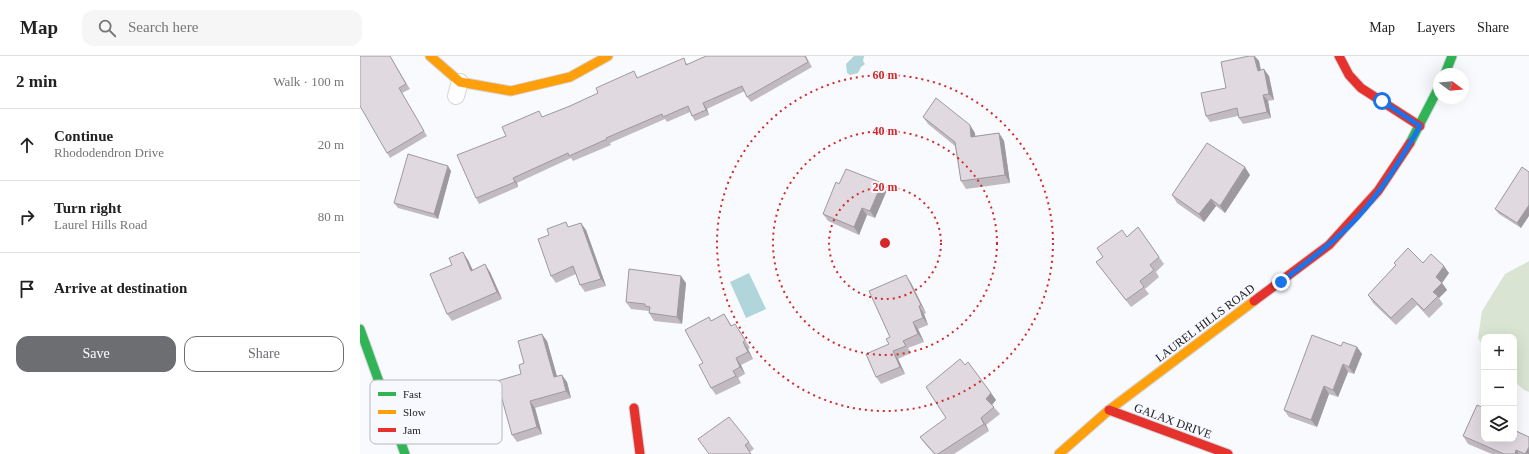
<!DOCTYPE html>
<html lang="en">
<head>
<meta charset="utf-8">
<style>
	:root { --surface:#fff; --page:#f6f6f6; --text:#222; --muted:#767676; --line:#e0e0e0; --accent:#6c6e71 }
	body { margin:0; font-family:"Times New Roman",serif; background:var(--page); color:var(--text) }
	.controls { position:absolute; right:12px; bottom:12px; display:grid; overflow:hidden; border-radius:8px; box-shadow:0 4px 16px #0002 }
	.controls button { width:36px; height:36px; display:grid; place-items:center; padding:0; border:0; border-bottom:1px solid var(--line); background:var(--surface); color:var(--text); font:20px sans-serif }
	.compass { position:absolute; left:1073px; top:12px; width:36px; height:36px; border-radius:50%; background:var(--surface); box-shadow:0 4px 16px #0002; rotate:106deg }
	.stop { position:absolute; width:12px; height:12px; margin:-9px; border:3px solid #1a73e8; border-radius:50%; background:#fff }
	.stop.end { background:#1a73e8; border-color:#fff; box-shadow:0 1px 4px #0008 }
	.list { margin:0; padding:0; list-style:none }
	h2 { display:flex; justify-content:space-between; align-items:center; height:52px; margin:0; padding:0 16px; font-size:17px }
	h2 small { font-size:13px; font-weight:400; color:var(--muted) }
	.list li { display:grid; grid-template-columns:26px 1fr auto; gap:12px; align-items:center; box-sizing:border-box; height:72px; padding:0 16px; border-top:1px solid var(--line) }
	.list b { display:block; font-size:15px; white-space:nowrap }
	.list p { margin:0; font-size:13px; white-space:nowrap; color:var(--muted) }
	.list em { font-size:13px; font-style:normal; color:var(--muted) }
	.actions { display:flex; gap:8px; padding:12px 16px }
	.actions a { flex:1; padding:9px 0; border:1px solid var(--accent); border-radius:12px; text-align:center; font-size:14px; color:var(--accent) }
	.actions .main { background:var(--accent); color:#fff }
	.icon { flex:none; width:22px; height:22px; fill:none; stroke:currentColor; stroke-width:2; stroke-linecap:round; stroke-linejoin:round }
	.map { position:relative; flex:none; width:1169px; height:398px; overflow:hidden }
	header { display:flex; align-items:center; gap:24px; box-sizing:border-box; height:56px; padding:0 20px; background:var(--surface); border-bottom:1px solid var(--line) }
	header strong { font-size:19px }
	nav { display:flex; gap:22px; margin-inline-start:auto; font-size:14px }
	.search { width:280px; height:36px; background:var(--page); display:flex; align-items:center; gap:10px; box-sizing:border-box; padding:0 14px; border-radius:12px; color:var(--muted); font-size:15px }
	main { display:flex }
	aside { flex:1; background:var(--surface) }
	.map>svg:first-child { display:block }
</style>
</head>
<body>
<header>
<strong>Map</strong>
<div class="search"><svg class="icon" aria-label="search" viewBox="0 0 24 24"><circle cx="10" cy="10" r="6"/><path d="M15 15l6 6"/></svg>Search here</div>
<nav><a>Map</a><a>Layers</a><a>Share</a></nav>
</header>
<main>
<aside>
<h2>2 min<small>Walk · 100 m</small></h2>
<ul class="list">
<li><svg class="icon" aria-label="ahead" viewBox="0 0 24 24"><path d="M12 20V5M6 11l6-6 6 6"/></svg><div><b>Continue</b><p>Rhododendron Drive</p></div><em>20 m</em></li>
<li><svg class="icon" aria-label="right" viewBox="0 0 24 24"><path d="M7 20v-9h11M14 6l5 5-5 5"/></svg><div><b>Turn right</b><p>Laurel Hills Road</p></div><em>80 m</em></li>
<li><svg class="icon" aria-label="arrive" viewBox="0 0 24 24"><path d="M6 21V4h12l-3 4 3 4H6"/></svg><div><b>Arrive at destination</b></div></li>
</ul>
<div class="actions"><a class="main">Save</a><a>Share</a></div>
</aside>
<div class="map">
<svg width="1169" height="398" viewBox="0 0 1169 398">
	<rect width="100%" height="100%" fill="#f8fafd"/>
	<!-- green -->
	<path fill="#d9e5d2" d="M 1169,205 L 1169,336 L 1164,334 L 1154,325 L 1154,281 L 1124,281 L 1124,292 L 1118,282 L 1122,255 L 1145,218 Z"/>
	<!-- water -->
	<path fill="#b0d5db" d="M 494,0 L 504,0 L 503,5 L 505,8 L 501,11 L 498,17 L 490,19 L 487,17 L 486,8 Z
		M 389,217 L 406,253 L 386,262 L 370,226 Z"/>
	<g fill="none" stroke-linecap="round" stroke-linejoin="round">
		<defs>
			<path id="street" d="M 96,40 L 100,26"/>
			<path id="fast" d="M 1085,18 L 1092,0
				M 1050,87 L 1079,31
				M 0,273 L 45,398"/>
			<path id="slow" d="M 70,0 L 100,26 L 151,35 L 210,21 L 248,0
				M 699,398 L 749,354 L 894,245"/>
			<path id="jam" d="M 979,0 L 989,19 L 1001,32 L 1060,70
				M 894,245 L 969,189 L 1018,135 L 1050,87
				M 274,352 L 280,398
				M 749,354 L 868,398"/>
		</defs>
		<!-- street casing -->
		<use href="#street" stroke="#d3d5d9" stroke-width="18"/>
		<!-- fast casing -->
		<use href="#fast" stroke="#d3d5d9" stroke-width="11"/>
		<!-- slow casing -->
		<use href="#slow" stroke="#d3d5d9" stroke-width="11"/>
		<!-- jam casing -->
		<use href="#jam" stroke="#d3d5d9" stroke-width="11"/>
		<!-- street -->
		<use href="#street" stroke="#fefeff" stroke-width="16"/>
		<!-- fast -->
		<use href="#fast" stroke="#30b455" stroke-width="9"/>
		<!-- slow -->
		<use href="#slow" stroke="#ff9f0a" stroke-width="9"/>
		<!-- jam -->
		<use href="#jam" stroke="#e5322d" stroke-width="9"/>
	</g>
	<!-- wall -->
	<path fill="#c1bbc1" d="M 30,0 L 50,33 L 42,37 L 67,80 L 30,102 L 27,97 Z
		M 446,0 L 452,11 L 391,46 L 387,41 L 385,35 L 347,53 L 349,59 L 335,65 L 332,60 L 330,56 L 307,66 L 305,63 L 250,87 L 251,89 L 213,105 L 211,102 L 157,127 L 158,131 L 119,148 L 116,142 L 146,80 L 183,61 L 210,50 L 278,21 L 278,22 L 327,7 L 328,9 Z
		M 889,0 L 895,0 L 899,5 L 901,14 L 909,20 L 914,44 L 908,45 L 911,62 L 883,68 L 879,62 L 878,60 L 850,66 L 846,60 Z
		M 563,61 L 615,77 L 615,80 L 639,77 L 644,85 L 650,127 L 606,133 L 601,125 L 595,90 L 568,68 Z
		M 1162,111 L 1161,172 L 1139,158 L 1135,153 Z
		M 91,115 L 78,163 L 38,152 L 34,147 Z
		M 890,119 L 865,157 L 856,150 L 844,166 L 817,147 L 812,139 Z
		M 522,127 L 527,134 L 515,162 L 507,159 L 499,179 L 468,165 L 463,158 L 479,128 Z
		M 209,171 L 226,174 L 246,230 L 225,236 L 220,229 L 216,218 L 196,227 L 191,220 L 189,179 Z
		M 778,171 L 804,208 L 796,216 L 799,221 L 785,233 L 789,238 L 771,251 L 736,206 L 743,201 Z
		M 108,204 L 113,214 L 130,216 L 142,243 L 92,265 L 87,258 Z
		M 1034,207 L 1063,207 L 1089,217 L 1082,227 L 1087,234 L 1079,242 L 1083,248 L 1069,262 L 1057,249 L 1036,269 L 1013,247 L 1008,239 L 1036,209 Z
		M 326,227 L 322,268 L 294,265 L 289,257 L 289,255 L 271,253 L 266,246 Z
		M 551,227 L 566,257 L 564,258 L 568,269 L 558,273 L 564,286 L 548,292 L 551,297 L 538,303 L 545,318 L 521,328 L 516,321 L 529,288 L 530,281 Z
		M 364,258 L 372,270 L 380,275 L 390,292 L 388,293 L 393,303 L 381,309 L 385,318 L 378,322 L 381,327 L 356,339 L 351,332 L 351,265 Z
		M 187,285 L 197,320 L 207,326 L 211,342 L 175,352 L 182,378 L 157,386 L 152,379 L 164,307 Z
		M 981,290 L 997,291 L 1002,298 L 994,318 L 988,316 L 978,341 L 969,338 L 957,371 L 929,361 L 924,354 Z
		M 631,337 L 636,344 L 632,349 L 640,358 L 626,369 L 629,375 L 594,398 L 574,398 L 565,388 L 560,381 Z
		M 1117,349 L 1169,398 L 1132,398 L 1108,388 L 1103,380 Z
		M 389,386 L 394,393 L 390,396 L 349,398 Z"/>
	<!-- shaded-wall -->
	<path fill="#9d999d" d="M 894,0 L 899,5 L 902,21 L 898,15 Z
		M 904,13 L 909,20 L 914,44 L 909,38 Z
		M 903,39 L 908,45 L 911,62 L 907,56 Z
		M 343,47 L 347,53 L 349,59 L 346,54 Z
		M 610,69 L 615,77 L 616,88 L 611,81 Z
		M 639,77 L 644,85 L 650,127 L 645,119 Z
		M 88,110 L 91,115 L 78,163 L 74,158 Z
		M 885,111 L 890,119 L 865,157 L 860,150 Z
		M 153,122 L 157,127 L 158,131 L 155,126 Z
		M 522,127 L 527,134 L 515,162 L 510,155 Z
		M 851,143 L 856,150 L 844,166 L 839,158 Z
		M 1169,149 L 1169,160 L 1161,172 L 1157,167 Z
		M 502,152 L 507,159 L 499,179 L 494,171 Z
		M 221,167 L 226,174 L 246,230 L 241,223 Z
		M 103,196 L 108,204 L 116,222 L 111,215 Z
		M 125,208 L 130,216 L 142,243 L 137,236 Z
		M 1084,210 L 1089,217 L 1082,227 L 1087,234 L 1079,242 L 1073,236 L 1076,221 Z
		M 546,219 L 551,227 L 566,257 L 561,249 Z
		M 321,220 L 326,227 L 322,268 L 317,261 Z
		M 559,250 L 564,258 L 568,269 L 563,262 Z
		M 553,266 L 558,273 L 564,286 L 558,278 Z
		M 182,278 L 187,285 L 199,328 L 194,321 Z
		M 383,286 L 388,293 L 393,303 L 388,296 Z
		M 997,291 L 1002,298 L 994,318 L 989,311 Z
		M 533,295 L 538,303 L 545,318 L 540,311 Z
		M 376,302 L 381,309 L 385,318 L 380,311 Z
		M 983,308 L 988,316 L 978,341 L 973,334 Z
		M 373,315 L 378,322 L 381,327 L 376,320 Z
		M 202,319 L 207,326 L 211,342 L 206,335 Z
		M 964,330 L 969,338 L 957,371 L 951,364 Z
		M 631,337 L 636,344 L 631,350 L 626,343 Z
		M 170,345 L 175,352 L 182,378 L 177,371 Z
		M 621,362 L 626,369 L 629,375 L 624,368 Z
		M 1169,391 L 1169,398 L 1165,398 Z
		M 1156,394 L 1159,398 L 1155,398 Z"/>
	<!-- building -->
	<path fill="#e0dae0" stroke="#9d999d" d="M 0,0 L 30,0 L 46,28 L 39,32 L 64,75 L 27,97 L 0,50 Z
		M 346,0 L 445,0 L 448,6 L 387,41 L 382,30 L 343,47 L 346,54 L 332,60 L 328,50 L 303,61 L 302,58 L 246,82 L 247,83 L 209,100 L 208,97 L 153,122 L 155,126 L 116,142 L 97,99 L 146,80 L 142,71 L 179,55 L 182,61 L 210,50 L 238,37 L 236,32 L 274,15 L 277,22 L 324,2 L 326,9 Z
		M 889,0 L 894,0 L 898,15 L 904,13 L 909,38 L 903,39 L 907,56 L 879,62 L 877,52 L 846,60 L 841,37 L 866,32 L 861,6 Z
		M 576,42 L 610,69 L 611,81 L 639,77 L 645,119 L 601,125 L 595,86 L 563,61 Z
		M 847,87 L 885,111 L 860,150 L 851,143 L 839,158 L 812,139 Z
		M 48,98 L 88,110 L 74,158 L 34,147 Z
		M 1162,111 L 1169,116 L 1169,149 L 1157,167 L 1135,153 Z
		M 486,113 L 522,127 L 510,155 L 502,152 L 494,171 L 463,158 L 476,126 L 479,128 Z
		M 206,166 L 208,171 L 221,167 L 241,223 L 220,229 L 213,210 L 191,220 L 178,183 L 189,179 L 187,173 Z
		M 778,171 L 799,201 L 790,209 L 794,214 L 780,225 L 784,231 L 766,244 L 736,206 L 743,201 L 737,192 L 762,174 L 767,181 Z
		M 1048,192 L 1063,207 L 1071,198 L 1084,210 L 1076,221 L 1082,227 L 1073,236 L 1078,240 L 1064,254 L 1052,242 L 1031,262 L 1008,239 L 1036,209 L 1034,207 Z
		M 103,196 L 111,215 L 125,208 L 137,236 L 87,258 L 70,218 L 92,209 L 89,202 Z
		M 269,213 L 321,220 L 317,261 L 289,257 L 290,251 L 285,250 L 285,248 L 266,246 Z
		M 546,219 L 561,249 L 559,250 L 563,262 L 553,266 L 558,278 L 543,285 L 546,290 L 533,295 L 540,311 L 516,321 L 506,298 L 529,288 L 526,283 L 530,281 L 509,235 Z
		M 364,258 L 371,270 L 375,268 L 385,284 L 383,286 L 388,296 L 376,302 L 380,311 L 373,315 L 376,320 L 351,332 L 339,309 L 343,307 L 325,274 L 349,261 L 351,265 Z
		M 182,278 L 194,321 L 202,319 L 206,335 L 170,345 L 177,371 L 152,379 L 137,325 L 161,318 L 159,309 L 164,307 L 158,285 Z
		M 952,279 L 981,290 L 983,286 L 997,291 L 989,311 L 983,308 L 973,334 L 964,330 L 951,364 L 924,354 Z
		M 600,303 L 605,309 L 608,306 L 631,337 L 626,343 L 634,351 L 621,362 L 624,368 L 578,398 L 575,398 L 560,381 L 586,362 L 566,331 Z
		M 1117,349 L 1124,352 L 1124,383 L 1154,383 L 1154,374 L 1169,381 L 1169,391 L 1165,398 L 1156,394 L 1155,398 L 1144,398 L 1103,380 Z
		M 369,361 L 389,386 L 385,389 L 391,398 L 349,398 L 338,383 Z"/>
	<g fill="none" stroke-linecap="round" stroke-linejoin="round">
		<!-- route -->
		<path stroke="#1a73e8" stroke-width="5" d="M 921,226 C 947,206 973,187 996,163 C 1022,135 1041,103 1060,70 L 1022,45"/>
	</g>
	<!-- distance rings -->
	<g fill="none" stroke="#d62828" stroke-width="2" stroke-dasharray="2 4">
		<circle cx="525" cy="187" r="56"/>
		<circle cx="525" cy="187" r="112"/>
		<circle cx="525" cy="187" r="168"/>
	</g>
	<g text-anchor="middle" stroke-width="4" stroke-linejoin="round" paint-order="stroke">
		<!-- street labels -->
		<g font-size="12" fill="#202226" stroke="#f7f9fe">
			<text transform="translate(845 267) rotate(-37)" y="4">LAUREL HILLS ROAD</text>
			<text transform="translate(813 365) rotate(20)" y="4">GALAX DRIVE</text>
		</g>
	</g>
	<!-- legend -->
	<rect x="10" y="324" width="132" height="64" rx="6" fill="#f7f9fe" stroke="#b6b8bd" stroke-width="1"/>
	<rect x="18" y="336" width="18" height="4" fill="#30b455"/>
	<rect x="18" y="354" width="18" height="4" fill="#ff9f0a"/>
	<rect x="18" y="372" width="18" height="4" fill="#e5322d"/>
	<g font-size="11" fill="#202226">
		<text x="43" y="342">Fast</text>
		<text x="43" y="360">Slow</text>
		<text x="43" y="378">Jam</text>
	</g>
	<circle cx="525" cy="187" r="6" fill="#d62828" stroke="#f7f9fe" stroke-width="2"/>
	<g font-size="12" text-anchor="middle" font-weight="bold" fill="#d62828" stroke="#f7f9fe" stroke-width="4" stroke-linejoin="round" paint-order="stroke">
		<text x="525" y="23">60 m</text>
		<text x="525" y="79">40 m</text>
		<text x="525" y="135">20 m</text>
	</g>
</svg>
<div class="controls">
<button>+</button>
<button>−</button>
<button><svg class="icon" aria-label="layers" viewBox="0 0 24 24"><path d="M12 4l9 5-9 5-9-5zM3 14l9 5 9-5"/></svg></button>
</div>
<svg class="compass" viewBox="-18 -18 36 36"><path d="M0-13l5 13h-10z" fill="#e53935"/><path d="M0 13l5-13h-10z" fill="#767676"/></svg>
<div class="stop" style="left:1022px;top:45px"></div>
<div class="stop end" style="left:921px;top:226px"></div>
</div>
</main>
</body>
</html>
